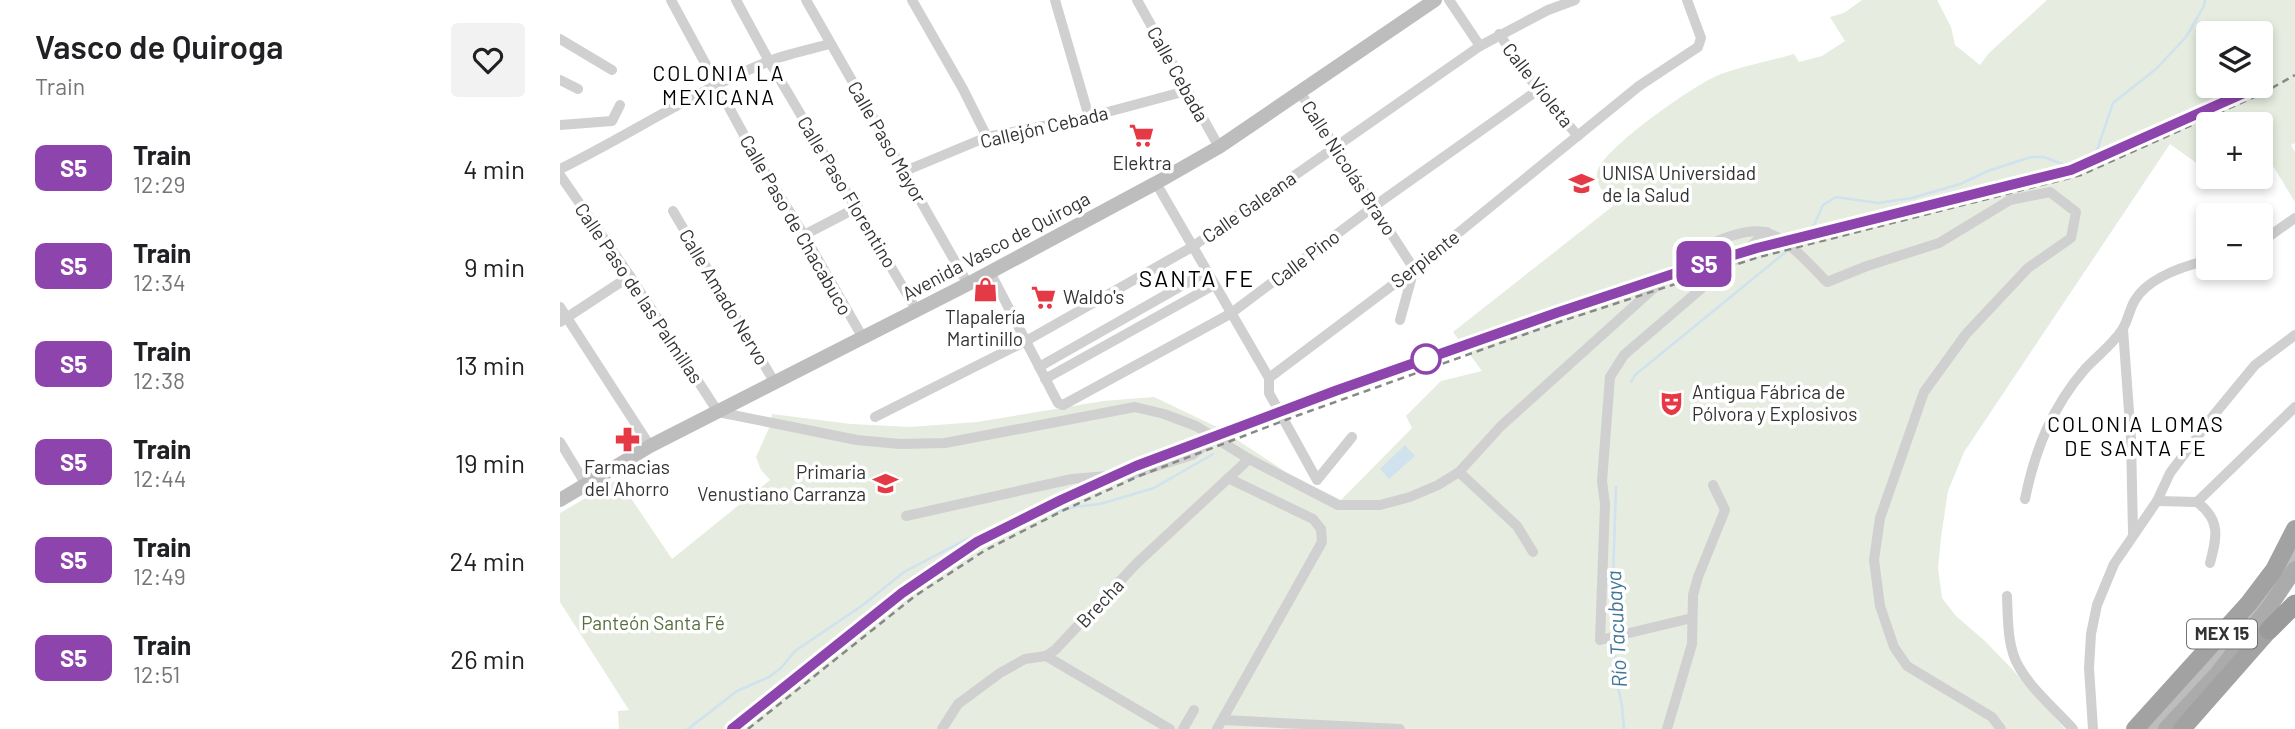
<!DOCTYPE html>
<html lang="en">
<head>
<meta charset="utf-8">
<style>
  body { margin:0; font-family:Barlow,sans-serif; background:#f2f2f2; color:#202124; height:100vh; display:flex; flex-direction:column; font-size:26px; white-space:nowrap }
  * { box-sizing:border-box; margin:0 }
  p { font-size:23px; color:#757577 }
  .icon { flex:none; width:38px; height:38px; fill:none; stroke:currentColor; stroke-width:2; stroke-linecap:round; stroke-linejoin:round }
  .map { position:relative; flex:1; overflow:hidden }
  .side { display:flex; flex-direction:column; background:#fff; width:560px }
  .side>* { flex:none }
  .badge { padding:0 14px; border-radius:10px; font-size:24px; line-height:46px }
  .tools { position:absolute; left:1636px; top:21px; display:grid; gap:14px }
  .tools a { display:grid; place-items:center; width:77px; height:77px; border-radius:7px; background:#fff; box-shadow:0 4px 10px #0003; font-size:35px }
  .map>.badge { position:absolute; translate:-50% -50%; box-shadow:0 0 0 4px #fff }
  .round { display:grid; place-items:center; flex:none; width:74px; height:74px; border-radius:7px; background:#f2f2f2 }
  .headline { display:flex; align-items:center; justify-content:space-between; height:119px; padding:0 35px }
  h1 { font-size:33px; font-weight:600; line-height:52px }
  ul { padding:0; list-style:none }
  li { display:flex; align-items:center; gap:21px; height:98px; padding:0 35px }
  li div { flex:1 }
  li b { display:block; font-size:26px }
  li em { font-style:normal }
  li .badge { min-width:77px; font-weight:700; text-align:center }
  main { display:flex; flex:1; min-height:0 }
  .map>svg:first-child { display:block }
</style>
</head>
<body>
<main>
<section class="side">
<div class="headline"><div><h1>Vasco de Quiroga</h1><p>Train</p></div><a class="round"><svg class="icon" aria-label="heart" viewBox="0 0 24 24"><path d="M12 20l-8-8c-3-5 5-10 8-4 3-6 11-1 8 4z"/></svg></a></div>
<ul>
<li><span class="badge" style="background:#8e44ad;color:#fff">S5</span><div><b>Train</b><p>12:29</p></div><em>4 min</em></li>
<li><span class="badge" style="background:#8e44ad;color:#fff">S5</span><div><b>Train</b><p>12:34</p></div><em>9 min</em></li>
<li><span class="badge" style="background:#8e44ad;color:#fff">S5</span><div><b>Train</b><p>12:38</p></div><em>13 min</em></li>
<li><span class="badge" style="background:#8e44ad;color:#fff">S5</span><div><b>Train</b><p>12:44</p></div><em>19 min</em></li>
<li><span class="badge" style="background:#8e44ad;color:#fff">S5</span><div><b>Train</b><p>12:49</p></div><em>24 min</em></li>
<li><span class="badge" style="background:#8e44ad;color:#fff">S5</span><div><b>Train</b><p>12:51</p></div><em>26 min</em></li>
</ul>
</section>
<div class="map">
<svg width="1735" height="729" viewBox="0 0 1735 729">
  <rect width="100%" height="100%" fill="#fff"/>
  <path fill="#e6ecdf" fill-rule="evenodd" d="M 1302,0 L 1377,0 L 1391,27 L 1395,45 L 1420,65 L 1429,53 L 1487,0 L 1735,0 L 1735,143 L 1731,145 L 1735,152 L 1735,202 L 1704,151 L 1701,151 L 1701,124 L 1648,124 L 1648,165 L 1642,167 L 1610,144 L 1404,452 L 1388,491 L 1381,537 L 1378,568 L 1382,598 L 1396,616 L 1425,641 L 1451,668 L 1505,729 L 59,729 L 58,711 L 69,710 L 0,602 L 0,513 L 7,509 L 58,479 L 112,559 L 210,480 L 201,470 L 196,457 L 210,426 L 212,414 L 291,424 L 350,427 L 417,422 L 543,401 L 594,397 L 659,428 L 726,472 L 781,500 L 852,428 L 846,416 L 881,381 L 922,371 L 893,332 L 1053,206 C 1047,196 1035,185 1037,173 C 1040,150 1138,82 1161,74 C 1185,66 1210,61 1234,54 L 1239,62 L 1262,56 L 1285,41 L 1270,17 L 1284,13 ZM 1648,33 L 1701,33 L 1701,86 L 1648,86 Z"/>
  <polygon fill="#cfe2ee" points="845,445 855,456 829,479 820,469"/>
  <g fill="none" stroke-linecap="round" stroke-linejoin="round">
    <g stroke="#cfe2ee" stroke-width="2.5">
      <polyline points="1233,246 1254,225 1263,205 1276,197 1318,203 1352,198 1400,184 1428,171 1471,157 1484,157 1515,169 1523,168 1533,162 1553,103 1596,69 1626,37 1644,6 1645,0"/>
      <polyline points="1071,382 1075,375 1228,250"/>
      <polyline points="1054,634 1052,611 1056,487"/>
      <polyline points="1054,641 1057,682 1062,706 1064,729"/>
      <polyline points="128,729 177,691 209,677 221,668 235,651 303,605 344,572 405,540 441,526 515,507 540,504 594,488 653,454"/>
    </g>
    <g stroke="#d0d0d0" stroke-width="10">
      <polyline points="111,0 197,159 244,235 303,338"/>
      <polyline points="176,0 209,61 357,311"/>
      <polyline points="246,0 408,284"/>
      <polyline points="352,0 403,89 427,137"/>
      <polyline points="495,0 529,117"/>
      <polyline points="577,0 659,147"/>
      <polyline points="889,0 920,46"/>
      <polyline points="939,34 978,90 1018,136"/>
      <polyline points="0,39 52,70"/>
      <polyline points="0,80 18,89"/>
      <polyline points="740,92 854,269 840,320"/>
      <polyline points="0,125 52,121 60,105"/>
      <path d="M 0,169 C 69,135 135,91 207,62 C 226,54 249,50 269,44"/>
      <polyline points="345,171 427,137 529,117 626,91"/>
      <path d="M 0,175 L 70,276 L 158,412 L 297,440 L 340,444 L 385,443 L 575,407 L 604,414 L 636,426 L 689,459 L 778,505 L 820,505 L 850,497 L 878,485 L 899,472 L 941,426 L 1135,251 C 1154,242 1187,226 1208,233 C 1228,239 1252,267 1267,282 L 1307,266 L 1379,243 L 1450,200 L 1490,192 L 1516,212 L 1511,238 L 1468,268 L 1406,334 L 1364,392 L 1320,518 L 1314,560 L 1320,606 L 1334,647 L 1347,666 L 1432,717 L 1441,729"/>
      <polyline points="596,183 709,378 709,393 757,480 792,437"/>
      <polyline points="113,211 215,383"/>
      <polyline points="244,235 298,207"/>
      <polyline points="1701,242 1735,218"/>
      <polyline points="430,272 498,403 503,405 670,314 813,207 978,90"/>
      <polyline points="0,307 90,446"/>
      <polyline points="0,322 70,276"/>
      <polyline points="1563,329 1571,439 1573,533"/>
      <polyline points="479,367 646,272"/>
      <polyline points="709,378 854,269 1079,86 1138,47 1141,38 1127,0"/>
      <polyline points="485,379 654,285"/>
      <polyline points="315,417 466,341 632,247 920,46 988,10 1015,0"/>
      <polyline points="0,442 25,483"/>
      <polyline points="899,472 957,526 973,552"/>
      <path d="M 1465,499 C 1475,450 1492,407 1525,369 C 1537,356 1552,345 1562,330 C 1568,321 1569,310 1575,300 C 1588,278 1624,266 1648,260"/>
      <polyline points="1597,501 1637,502 1735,407"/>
      <path d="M 1637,502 C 1661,520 1657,537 1650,563"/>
      <polyline points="346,516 512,479 572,474 632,455 654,438"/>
      <path d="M 1447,596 C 1448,619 1447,647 1459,667 C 1472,690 1495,709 1513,729"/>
      <polyline points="1132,618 1040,640 1045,504 1042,481 1050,377 1064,355 1207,232"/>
      <polyline points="486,656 610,729"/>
      <polyline points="663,720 840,729"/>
      <polyline points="382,729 398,704 440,673 465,659 486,656 495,650 577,563 689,459"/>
      <polyline points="623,729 634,710"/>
      <polyline points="657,729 762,542 761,529 753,519 668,478"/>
      <polyline points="1107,729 1132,644 1133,595 1138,577 1165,510 1153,485"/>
      <polyline points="1533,729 1529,668 1531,634 1537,605 1554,564 1597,501 1610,473 1653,416 1695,365 1735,335"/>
    </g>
    <g stroke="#bdbdbd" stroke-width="14">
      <polyline points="0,500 90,446 408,284 596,183 659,147 875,0"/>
      <polyline points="1590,729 1718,581 1735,556"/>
    </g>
    <polyline stroke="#ababab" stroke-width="16" points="1606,729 1657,674 1710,606 1735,569"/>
    <g stroke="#a2a2a2" stroke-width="18">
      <polyline points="1575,729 1689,603 1714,570 1735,529"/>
      <polyline points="1622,729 1709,630"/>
    </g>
    <polyline stroke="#9a9a9a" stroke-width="19" points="1709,630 1735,604"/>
    <g stroke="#888" stroke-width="2.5" stroke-dasharray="7 5" stroke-linecap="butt">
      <polyline points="260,659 342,593 417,542 492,504"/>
      <polyline points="172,729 194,712"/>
      <polyline points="188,729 355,596 424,551 504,510 579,476 736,416 1002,321 1134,278 1199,257 1521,175 1703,93 1735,75"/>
    </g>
  </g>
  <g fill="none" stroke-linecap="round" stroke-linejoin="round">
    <defs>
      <polyline id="line" points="172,729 342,593 417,542 501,500 576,466 775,391 999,312 1131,268 1197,248 1511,170 1700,86"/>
    </defs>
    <use href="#line" stroke="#fff" stroke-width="16"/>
    <use href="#line" stroke="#8e44ad" stroke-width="10"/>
  </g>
  <defs>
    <symbol id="supermarket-bare" viewBox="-9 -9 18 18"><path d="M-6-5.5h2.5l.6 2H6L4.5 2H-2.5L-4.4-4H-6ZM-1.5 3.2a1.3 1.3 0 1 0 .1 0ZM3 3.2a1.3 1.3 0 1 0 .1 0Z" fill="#e63946" stroke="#fff" stroke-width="2.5" paint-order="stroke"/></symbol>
    <symbol id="university-bare" viewBox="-9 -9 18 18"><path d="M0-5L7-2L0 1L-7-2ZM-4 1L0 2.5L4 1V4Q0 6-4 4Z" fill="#e63946" stroke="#fff" stroke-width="2.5" paint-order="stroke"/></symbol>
    <symbol id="shop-bare" viewBox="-9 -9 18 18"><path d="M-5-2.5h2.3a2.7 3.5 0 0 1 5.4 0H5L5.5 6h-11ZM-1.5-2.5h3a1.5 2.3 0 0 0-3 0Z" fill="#e63946" stroke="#fff" stroke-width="2.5" paint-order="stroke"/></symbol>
    <symbol id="theatre-bare" viewBox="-9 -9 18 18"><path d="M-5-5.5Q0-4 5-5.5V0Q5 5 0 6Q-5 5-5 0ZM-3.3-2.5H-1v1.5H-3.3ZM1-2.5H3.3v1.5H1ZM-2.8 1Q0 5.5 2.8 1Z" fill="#e63946" stroke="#fff" stroke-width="2.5" paint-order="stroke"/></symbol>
    <symbol id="pharmacy-bare" viewBox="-9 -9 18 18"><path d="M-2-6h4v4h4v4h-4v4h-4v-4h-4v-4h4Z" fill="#e63946" stroke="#fff" stroke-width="2.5" paint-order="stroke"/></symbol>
    <symbol id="school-bare" viewBox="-9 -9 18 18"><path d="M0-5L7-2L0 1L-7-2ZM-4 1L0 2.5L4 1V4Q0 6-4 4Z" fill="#e63946" stroke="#fff" stroke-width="2.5" paint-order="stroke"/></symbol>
  </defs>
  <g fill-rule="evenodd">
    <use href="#supermarket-bare" x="564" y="118" width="35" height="35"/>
    <use href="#university-bare" x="1004" y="166" width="35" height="35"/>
    <use href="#shop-bare" x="408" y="272" width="35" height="35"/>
    <use href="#supermarket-bare" x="466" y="280" width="35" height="35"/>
    <use href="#theatre-bare" x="1094" y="386" width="35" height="35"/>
    <use href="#pharmacy-bare" x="50" y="422" width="35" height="35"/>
    <use href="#school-bare" x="308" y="466" width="35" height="35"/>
  </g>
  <circle fill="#fff" stroke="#8e44ad" stroke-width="3.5" cx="866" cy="359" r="14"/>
  <g text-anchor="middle" stroke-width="7" stroke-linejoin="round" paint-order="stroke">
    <rect fill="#fff" stroke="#707070" stroke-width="2" x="1627" y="619.5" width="70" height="29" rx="5"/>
    <g font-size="18" font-weight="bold" fill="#333">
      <text x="1662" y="640">MEX 15</text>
    </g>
    <g font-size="19" fill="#333" stroke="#fff">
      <text transform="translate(618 74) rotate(61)" y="7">Calle Cebada</text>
      <text transform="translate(978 85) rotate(52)" y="7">Calle Violeta</text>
      <text transform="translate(484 127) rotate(-13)" y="7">Callejón Cebada</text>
      <text transform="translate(327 142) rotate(60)" y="7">Calle Paso Mayor</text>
      <text transform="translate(789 168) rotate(57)" y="7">Calle Nicolás Bravo</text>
      <text transform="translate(287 192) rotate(59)" y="7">Calle Paso Florentino</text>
      <text transform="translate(689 207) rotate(-35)" y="7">Calle Galeana</text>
      <text transform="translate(236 225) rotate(60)" y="7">Calle Paso de Chacabuco</text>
      <text transform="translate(436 246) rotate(-28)" y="7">Avenida Vasco de Quiroga</text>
      <text transform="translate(745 258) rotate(-37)" y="7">Calle Pino</text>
      <text transform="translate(865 259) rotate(-38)" y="7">Serpiente</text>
      <text transform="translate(79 293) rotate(56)" y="7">Calle Paso de las Palmillas</text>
      <text transform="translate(164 297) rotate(59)" y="7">Calle Amado Nervo</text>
      <text transform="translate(540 603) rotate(-47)" y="7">Brecha</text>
    </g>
    <g font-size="19" fill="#333" stroke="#fff">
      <text x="582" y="170">Elektra</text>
      <text x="1042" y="180" text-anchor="start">UNISA Universidad<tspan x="1042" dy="22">de la Salud</tspan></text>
      <text x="503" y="304" text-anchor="start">Waldo's</text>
      <text x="425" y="324">Tlapalería<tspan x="425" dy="22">Martinillo</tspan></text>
      <text x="1132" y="399" text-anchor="start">Antigua Fábrica de<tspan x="1132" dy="22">Pólvora y Explosivos</tspan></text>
      <text x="67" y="474">Farmacias<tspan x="67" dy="22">del Ahorro</tspan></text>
      <text x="306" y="479" text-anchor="end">Primaria<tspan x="306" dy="22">Venustiano Carranza</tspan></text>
    </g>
    <g font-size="19" fill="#56703f" stroke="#fff">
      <text x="93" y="630">Panteón Santa Fé</text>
    </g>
    <g font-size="21" letter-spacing="2" fill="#000" stroke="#fff">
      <text x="159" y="81">COLONIA LA<tspan x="159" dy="24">MEXICANA</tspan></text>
      <text x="1576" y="432">COLONIA LOMAS<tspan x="1576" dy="24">DE SANTA FE</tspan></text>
    </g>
    <g font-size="21" font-style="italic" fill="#3f7597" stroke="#fff">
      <text transform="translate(1057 629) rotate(-93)" y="7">Río Tacubaya</text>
    </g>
    <g font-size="23" letter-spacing="2" fill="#000" stroke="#fff">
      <text x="637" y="287">SANTA FE</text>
    </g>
  </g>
</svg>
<div class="tools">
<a><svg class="icon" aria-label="layers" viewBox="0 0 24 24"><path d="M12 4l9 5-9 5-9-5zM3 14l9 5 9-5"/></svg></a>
<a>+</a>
<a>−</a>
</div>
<b class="badge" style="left:1144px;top:264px;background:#8e44ad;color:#fff">S5</b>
</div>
</main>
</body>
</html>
